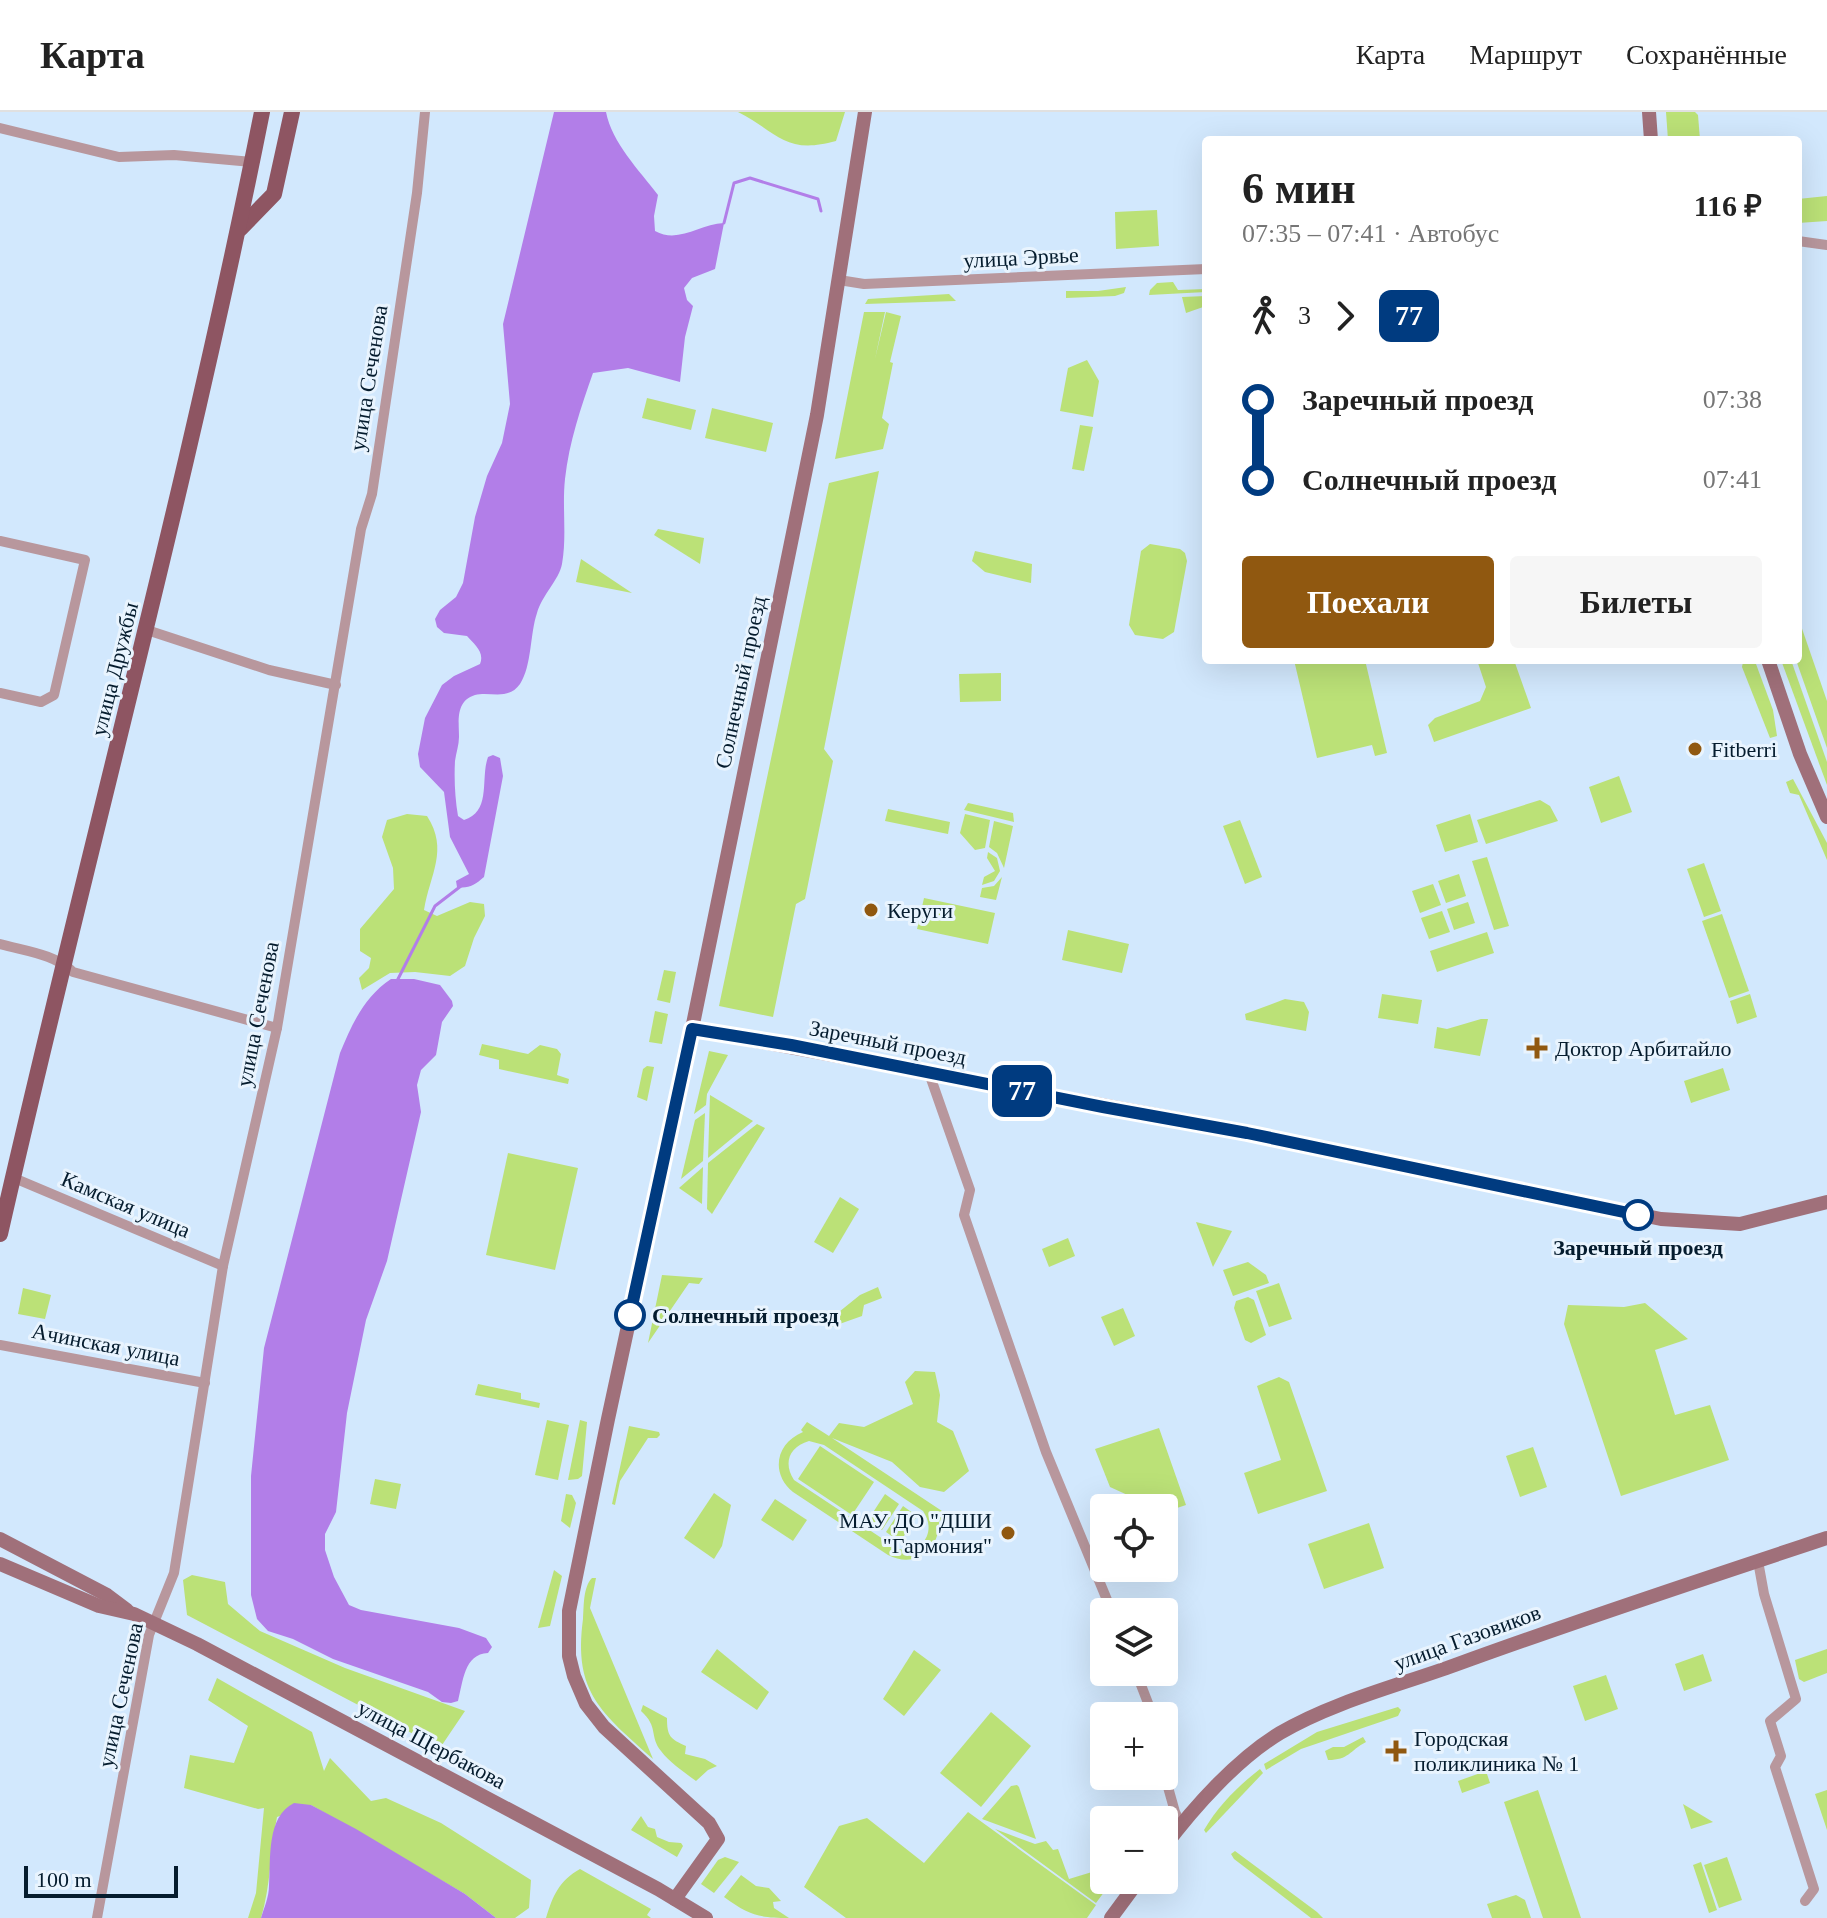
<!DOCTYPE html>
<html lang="ru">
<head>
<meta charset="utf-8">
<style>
  body { margin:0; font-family:"Times New Roman",serif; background:#f6f6f6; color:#222; height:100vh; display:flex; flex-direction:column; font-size:30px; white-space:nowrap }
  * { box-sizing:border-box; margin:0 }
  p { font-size:26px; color:#767676 }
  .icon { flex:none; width:44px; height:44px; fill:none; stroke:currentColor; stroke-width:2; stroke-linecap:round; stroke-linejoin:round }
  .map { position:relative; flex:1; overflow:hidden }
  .sheet { position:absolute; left:1202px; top:24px; width:600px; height:528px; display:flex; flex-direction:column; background:#fff; border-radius:8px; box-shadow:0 8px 32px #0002 }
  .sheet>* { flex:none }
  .badge { padding:0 16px; border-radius:12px; font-size:28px; line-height:52px }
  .buttons { position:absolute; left:1090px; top:1382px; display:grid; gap:16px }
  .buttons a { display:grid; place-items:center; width:88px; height:88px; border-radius:8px; background:#fff; box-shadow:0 8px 32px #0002; font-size:40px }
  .scale { position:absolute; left:24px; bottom:20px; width:154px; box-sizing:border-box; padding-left:8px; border:4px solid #051c2e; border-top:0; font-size:22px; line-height:28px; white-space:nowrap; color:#051c2e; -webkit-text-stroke:6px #e9f4fe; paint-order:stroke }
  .map>.badge { position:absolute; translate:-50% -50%; box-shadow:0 0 0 4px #fff }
  .legs { display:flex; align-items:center; gap:12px; height:88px; padding:0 40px; font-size:26px }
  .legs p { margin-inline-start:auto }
  .head { display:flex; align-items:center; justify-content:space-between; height:136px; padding:0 40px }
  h1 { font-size:44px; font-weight:600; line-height:60px }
  .cta { display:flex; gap:16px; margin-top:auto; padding:16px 40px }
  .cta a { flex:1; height:92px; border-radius:8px; background:#905810; color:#fff; font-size:32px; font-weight:600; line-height:92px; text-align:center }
  .cta a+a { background:#f6f6f6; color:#222 }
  ul { padding:0 40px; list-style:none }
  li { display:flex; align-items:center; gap:28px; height:80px; font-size:30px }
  li i { display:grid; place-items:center; width:12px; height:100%; margin:0 10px; background:currentColor }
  li i::after { content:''; width:20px; height:20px; margin:-10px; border:6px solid; border-radius:50%; background:#fff }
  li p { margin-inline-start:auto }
  li:first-child i { background:linear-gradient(#0000 50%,currentColor 0) }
  li:last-child i { background:linear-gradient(currentColor 50%,#0000 0) }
  header { display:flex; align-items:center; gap:48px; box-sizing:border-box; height:112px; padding:0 40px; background:#fff; border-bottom:2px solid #e0e0e0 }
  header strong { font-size:38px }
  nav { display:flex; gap:44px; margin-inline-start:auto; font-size:28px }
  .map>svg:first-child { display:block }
</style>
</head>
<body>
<header>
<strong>Карта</strong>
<nav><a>Карта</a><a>Маршрут</a><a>Сохранённые</a></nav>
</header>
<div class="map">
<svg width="1827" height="1806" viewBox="0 0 1827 1806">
  <rect width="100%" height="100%" fill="#d2e8fd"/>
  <g fill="#bbe177" fill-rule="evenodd">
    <path d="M 738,0 L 845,0 L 836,29 C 785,43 779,21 738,0 Z"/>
    <polygon points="1666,0 1695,0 1698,3 1700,28 1668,28"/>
    <polygon points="1827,84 1827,109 1798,111 1798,87"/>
    <polygon points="1157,98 1159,134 1116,137 1115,100"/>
    <polygon points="1173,170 1178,178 1206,177 1206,180 1149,183 1150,178 1157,171"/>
    <polygon points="1126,175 1124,181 1115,184 1066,186 1066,179 1098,179"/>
    <polygon points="949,182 956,189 865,192 868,187"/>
    <polygon points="1206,184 1206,194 1186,201 1182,185"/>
    <polygon points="864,200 885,200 875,247 886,200 901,204 890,250 893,251 882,306 889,312 883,337 835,347"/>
    <polygon points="1087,248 1099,269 1093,305 1060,299 1068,256"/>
    <polygon points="647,286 696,298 691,318 642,306"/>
    <polygon points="712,296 773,311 766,340 705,326"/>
    <polygon points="1080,313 1093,315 1084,359 1072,357"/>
    <polygon points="879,359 824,637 833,649 805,787 796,792 773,905 719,894 829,371"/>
    <polygon points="658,417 704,426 700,452 654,423"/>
    <polygon points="1150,432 1180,437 1185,441 1187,449 1174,520 1163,527 1135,523 1129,513 1141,439"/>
    <polygon points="975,439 1032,452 1031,471 985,460 972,449"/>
    <polygon points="581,447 632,481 576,470"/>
    <polygon points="1798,505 1827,589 1827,636 1796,548"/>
    <polygon points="1294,548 1365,548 1387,641 1375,644 1372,633 1317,646"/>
    <polygon points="1477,548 1514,548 1531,596 1434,630 1428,613 1435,606 1480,589 1486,575"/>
    <polygon points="1781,548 1791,548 1827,650 1827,673"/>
    <polygon points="1747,549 1756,552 1773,598 1777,624 1770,626 1742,555 1743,550"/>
    <polygon points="1001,561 1001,589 960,590 959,562"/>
    <polygon points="1619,664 1632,700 1601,711 1589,675"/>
    <polygon points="1793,667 1827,731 1827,748 1799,683 1790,681 1786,670"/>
    <polygon points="1540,688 1550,694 1558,709 1486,732 1477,708"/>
    <polygon points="968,691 1013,701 1014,710 964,698"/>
    <polygon points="888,697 950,710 948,722 885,709"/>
    <path d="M 407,702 L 427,704 C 449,738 430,762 424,798 L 437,804 L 470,790 L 484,792 L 485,804 L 474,826 L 465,854 L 450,864 L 415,860 L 390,861 L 362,878 L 359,866 L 369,856 L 371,846 L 360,839 L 360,817 L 394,777 L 393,756 L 382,725 L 387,708 Z"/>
    <polygon points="965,702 990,708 985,736 975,738 960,721"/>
    <polygon points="1470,702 1478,730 1445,740 1436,713"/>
    <polygon points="1240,708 1262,765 1245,772 1223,714"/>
    <polygon points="994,709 1013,714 1004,756 997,741 989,735"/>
    <polygon points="988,740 997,746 1000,759 994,769 982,773 984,765 995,759 987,746"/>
    <polygon points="1487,745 1509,814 1494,818 1472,749"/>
    <polygon points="1704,751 1721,799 1704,805 1687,757"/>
    <polygon points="1459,762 1466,784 1446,791 1438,769"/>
    <polygon points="1002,765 996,788 980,785 982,776 994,774"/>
    <polygon points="1433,772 1441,793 1420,801 1412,779"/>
    <polygon points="924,786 995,801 988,832 917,817"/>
    <polygon points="1468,790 1475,811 1454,818 1447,797"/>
    <polygon points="1442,799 1450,820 1429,827 1421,806"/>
    <polygon points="1722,802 1749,879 1729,886 1702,809"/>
    <polygon points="1068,818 1129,832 1122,861 1062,848"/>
    <polygon points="1487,820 1494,841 1437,860 1430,839"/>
    <polygon points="664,858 676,860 670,891 657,888"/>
    <polygon points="1382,882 1422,888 1418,912 1378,906"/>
    <polygon points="1750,882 1757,905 1737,912 1730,889"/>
    <polygon points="1285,887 1304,890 1309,900 1306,919 1246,908 1245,902"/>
    <polygon points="655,899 668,902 662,932 649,930"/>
    <polygon points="1481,907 1488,907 1480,944 1434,936 1437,915 1447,917"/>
    <polygon points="482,932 528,942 540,933 557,937 561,942 557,963 569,967 568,972 499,957 499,948 479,943"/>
    <polygon points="709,939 728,943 707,982 706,993 694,1002"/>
    <polygon points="647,954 654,955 647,989 637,985 643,957"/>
    <polygon points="1723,956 1730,978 1691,991 1684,969"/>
    <polygon points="710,983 753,1009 708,1046"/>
    <polygon points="705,1001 703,1049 681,1067 695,1008"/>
    <polygon points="757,1012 765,1016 712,1102 707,1097 708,1051"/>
    <polygon points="508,1041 578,1056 555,1158 486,1143"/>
    <polygon points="703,1055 702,1092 679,1076"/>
    <polygon points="840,1085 859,1097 833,1141 814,1130"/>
    <polygon points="1196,1110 1232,1119 1213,1155"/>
    <polygon points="1068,1126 1075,1144 1049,1155 1042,1137"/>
    <polygon points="1248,1150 1266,1163 1269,1171 1233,1184 1223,1158"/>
    <polygon points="662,1163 703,1166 699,1172 689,1171 648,1231"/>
    <polygon points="1279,1171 1292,1207 1269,1215 1256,1179"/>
    <polygon points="878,1175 882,1186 864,1193 862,1204 831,1215 829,1208 860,1183"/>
    <polygon points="23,1176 51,1183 45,1207 18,1202"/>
    <polygon points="1248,1185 1254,1188 1266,1223 1251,1231 1245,1228 1234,1196 1236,1189"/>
    <polygon points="1645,1191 1688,1227 1655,1238 1675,1303 1710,1293 1729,1348 1621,1384 1564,1212 1568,1193 1624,1195"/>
    <polygon points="1123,1196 1135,1224 1114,1234 1101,1205"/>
    <path d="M 915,1259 L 935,1260 L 940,1283 L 937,1310 L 953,1319 L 969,1359 L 944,1380 L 920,1375 L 892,1350 L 832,1326 L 954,1407 L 949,1415 L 939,1409 C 940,1438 915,1457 888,1443 L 793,1380 C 770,1361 776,1331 803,1320 L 801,1318 L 807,1310 L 829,1324 L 839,1311 L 864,1315 L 913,1292 L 905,1270 ZM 809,1329 L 824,1333 L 923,1399 C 937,1419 923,1442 898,1437 L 794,1368 C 783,1351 789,1335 809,1329 Z"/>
    <polygon points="1279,1265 1289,1270 1327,1379 1258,1402 1244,1361 1281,1348 1257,1274"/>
    <polygon points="478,1272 521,1281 521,1287 540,1291 539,1296 475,1283"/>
    <polygon points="547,1308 569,1313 558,1368 535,1363"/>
    <polygon points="580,1308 587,1310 582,1364 578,1367 568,1368"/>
    <polygon points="629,1314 659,1320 660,1323 657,1326 648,1326 620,1369 615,1393 612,1392"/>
    <polygon points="1159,1316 1186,1393 1165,1400 1164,1396 1156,1396 1110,1375 1095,1337"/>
    <polygon points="820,1334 874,1370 852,1403 798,1367"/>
    <polygon points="1533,1335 1547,1375 1520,1385 1506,1344"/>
    <polygon points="375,1367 401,1372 396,1397 370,1392"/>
    <polygon points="714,1381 731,1393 722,1434 714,1447 684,1426"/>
    <polygon points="566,1382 572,1383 576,1391 570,1416 561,1409"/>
    <polygon points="885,1382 899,1392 882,1418 868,1408"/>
    <polygon points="775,1387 807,1408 793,1429 761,1408"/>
    <polygon points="903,1394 917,1404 900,1430 886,1420"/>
    <polygon points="1369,1411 1384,1456 1324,1477 1308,1432"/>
    <polygon points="554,1458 562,1464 550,1514 538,1516"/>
    <polygon points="192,1463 225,1470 228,1492 260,1519 345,1556 465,1599 440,1636 187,1503 183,1468"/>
    <path d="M 592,1466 L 596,1466 L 590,1496 L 653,1647 C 602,1601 573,1581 583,1507 C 584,1494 583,1475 592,1466 Z"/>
    <polygon points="717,1537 769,1580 757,1598 701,1560"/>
    <polygon points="1827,1537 1827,1561 1804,1570 1799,1567 1795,1548"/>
    <polygon points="914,1538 941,1558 904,1604 883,1587"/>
    <polygon points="1703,1542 1712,1569 1684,1579 1675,1552"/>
    <polygon points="1606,1563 1618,1597 1585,1609 1573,1574"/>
    <path d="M 217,1566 L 312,1620 L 324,1659 L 330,1646 L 371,1689 L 386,1686 L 441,1711 L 531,1768 L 529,1796 L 515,1806 L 496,1806 L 465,1782 L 311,1693 L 277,1705 C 270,1739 271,1773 261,1806 L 248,1806 L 256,1781 L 264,1696 L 258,1697 L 184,1676 L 190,1643 L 234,1651 L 248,1614 L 208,1588 Z"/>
    <path d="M 643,1593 L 667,1606 C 667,1624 670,1627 686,1634 L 685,1642 L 705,1647 L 717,1654 L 708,1658 L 696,1669 C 684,1660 669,1650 661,1639 C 649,1624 659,1615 641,1599 Z"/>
    <polygon points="1398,1595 1401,1598 1398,1604 1301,1637 1266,1658 1264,1652 1317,1620"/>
    <polygon points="991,1600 1031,1634 981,1695 940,1661"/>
    <path d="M 1363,1625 L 1366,1630 C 1349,1639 1349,1648 1328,1648 L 1325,1639 L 1333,1635 L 1344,1635 Z"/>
    <path d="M 1260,1657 L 1263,1661 L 1206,1721 L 1204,1718 C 1218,1694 1238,1674 1260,1657 Z"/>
    <polygon points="1486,1659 1490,1671 1462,1681 1458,1669"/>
    <polygon points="1017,1673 1019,1675 1036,1727 982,1707 1011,1674"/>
    <polygon points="1538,1678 1581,1806 1543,1806 1504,1690"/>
    <polygon points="1827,1678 1827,1718 1815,1682"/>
    <polygon points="1683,1692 1713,1710 1691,1717"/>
    <polygon points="968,1700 1096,1793 1087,1806 846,1806 804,1775 839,1714 867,1706 924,1751"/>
    <polygon points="641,1704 648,1715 655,1717 657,1725 669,1730 681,1731 683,1734 677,1745 631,1718"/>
    <polygon points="995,1717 1035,1732 1046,1729 1053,1738 1058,1737 1069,1767 1092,1760 1104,1747 1104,1768 1113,1768 1096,1791"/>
    <polygon points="1235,1739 1317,1800 1323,1806 1311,1806 1234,1747 1231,1742"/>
    <polygon points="725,1745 739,1750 714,1781 701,1772 718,1748"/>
    <polygon points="1727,1745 1742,1788 1719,1796 1704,1753"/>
    <polygon points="1701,1750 1717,1798 1709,1801 1693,1753"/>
    <path d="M 580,1757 L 651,1797 L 647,1803 L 651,1806 L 546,1806 C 553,1783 559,1769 580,1757 Z"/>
    <path d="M 741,1763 L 756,1774 L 769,1776 L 781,1789 L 773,1790 L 774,1796 L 789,1806 C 758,1806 749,1803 724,1785 Z"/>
    <polygon points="1516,1783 1525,1788 1531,1806 1492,1806 1487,1792"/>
  </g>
  <g fill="#b27ee8">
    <path d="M 554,0 L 606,0 C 612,31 639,58 658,83 L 654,104 L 655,119 C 679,132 699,112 724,111 L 715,157 L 692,166 L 684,176 L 687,188 L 693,194 L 685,225 L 680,270 L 628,256 L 593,261 C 581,295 569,330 565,367 C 562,395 567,424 562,452 C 559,468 542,483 537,501 C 530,521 532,554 520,572 C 508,589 490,579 475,583 C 455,589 459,610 459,625 C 459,633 456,641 455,649 C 454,667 455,686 458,704 L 464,708 C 492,699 480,667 488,645 L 493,643 L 500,646 L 503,664 L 484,765 C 475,773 468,777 457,775 L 456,769 L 469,762 L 450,725 L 444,680 L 420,655 L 418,642 L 425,606 L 442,573 L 454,564 L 480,552 C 485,540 474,532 467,524 L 444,521 L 437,515 L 435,507 L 440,498 L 456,485 L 463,471 L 475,405 L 487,364 L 502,331 L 510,292 L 503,212 Z"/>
    <path d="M 391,867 L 414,867 L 440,873 L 452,889 L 453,894 L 442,910 L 436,943 L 421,958 L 417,973 L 421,1000 L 387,1149 L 366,1208 L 347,1301 L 336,1400 L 325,1422 L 325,1438 L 334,1465 L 349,1493 L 361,1498 L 459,1516 L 486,1526 L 492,1535 L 488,1541 C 464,1542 463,1570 458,1589 L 451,1591 L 442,1590 L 428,1580 L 333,1547 L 293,1527 L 268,1519 L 257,1507 L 251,1483 L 251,1364 L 264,1236 L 340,941 C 352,912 364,885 391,867 Z"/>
    <path d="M 294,1691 L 311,1693 L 356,1717 L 465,1782 L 496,1806 L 261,1806 C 264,1796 269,1785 269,1774 C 271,1747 266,1705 294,1691 Z"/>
  </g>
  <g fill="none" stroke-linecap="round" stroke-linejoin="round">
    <g stroke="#b27ee8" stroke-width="3">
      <polyline points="724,111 734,71 750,66 818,87 821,99"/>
      <polyline points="397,869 435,794 461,774"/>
    </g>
    <g stroke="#b8979d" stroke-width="10">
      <polyline points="0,16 119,45 174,43 252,50"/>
      <polyline points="1798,129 1827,133"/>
      <polyline points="839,168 864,172 1206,157"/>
      <polyline points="0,429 85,448 54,583 41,590 0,581"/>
      <polyline points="147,518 269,558 336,573"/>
      <path d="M 0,832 C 25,839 55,842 73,860 L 277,916"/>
      <polyline points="929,961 970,1078 964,1103 1046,1340 1112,1500"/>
      <polyline points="14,1066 223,1154"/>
      <polyline points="0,1233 205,1271"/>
      <polyline points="1758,1449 1764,1482 1796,1587 1770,1609 1781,1644 1775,1655 1814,1777 1805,1789"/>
      <polyline points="1136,1560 1153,1604"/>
      <polyline points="1164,1661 1175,1700 1181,1712"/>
      <polyline points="97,1806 149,1523 174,1461 223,1154 277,916 361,417 372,382 417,81 425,0"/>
    </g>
    <g stroke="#a0707a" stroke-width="14">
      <polyline points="1649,0 1651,28"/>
      <polyline points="1768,548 1800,642 1827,705"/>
      <polyline points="692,917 1193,1010 1661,1107 1740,1112 1827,1090"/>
      <polyline points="0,1427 107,1483 127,1498"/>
      <polyline points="0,1452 99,1494 134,1502 197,1532 658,1777 706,1806"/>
      <path d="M 1164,1735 C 1194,1695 1237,1647 1280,1621 C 1333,1590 1397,1574 1455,1553 C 1578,1508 1703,1467 1827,1426"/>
      <polyline points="675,1787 718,1727 709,1711 604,1615 586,1592 574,1564 569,1544 569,1499 608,1307 692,917 817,303 865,0"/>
      <polyline points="1111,1806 1139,1768"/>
    </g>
    <g stroke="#8e5562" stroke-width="16">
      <polyline points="240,117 274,82 292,0"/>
      <path d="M 0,1122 C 85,748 187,377 262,0"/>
    </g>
  </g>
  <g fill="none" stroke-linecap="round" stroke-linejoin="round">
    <defs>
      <polyline id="line-1" points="630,1203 692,917 791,933 1103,995 1247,1021 1638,1103"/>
    </defs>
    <use href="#line-1" stroke="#fff" stroke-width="18"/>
    <use href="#line-1" stroke="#003b80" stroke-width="12"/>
  </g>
  <g fill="#905810" stroke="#e9f4fe" stroke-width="3">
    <circle cx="1695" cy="637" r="8"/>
    <circle cx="871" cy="798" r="8"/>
    <path d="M1533 924h8v8h8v8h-8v8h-8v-8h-8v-8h8z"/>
    <circle cx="1008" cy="1421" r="8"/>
    <path d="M1392 1627h8v8h8v8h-8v8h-8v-8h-8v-8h8z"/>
  </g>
  <g fill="#fff" stroke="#003b80" stroke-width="4">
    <circle cx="1638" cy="1103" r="14"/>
    <circle cx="630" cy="1203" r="14"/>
  </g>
  <g text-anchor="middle" stroke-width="6" stroke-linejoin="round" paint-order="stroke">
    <g font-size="22" fill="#051c2e" stroke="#e9f4fe">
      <text transform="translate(1021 145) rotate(-3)" y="8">улица Эрвье</text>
      <text transform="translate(368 266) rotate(-81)" y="8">улица Сеченова</text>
      <text transform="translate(114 557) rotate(-76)" y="8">улица Дружбы</text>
      <text transform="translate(740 570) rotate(-78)" y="8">Солнечный проезд</text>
      <text transform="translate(257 902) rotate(-79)" y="8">улица Сеченова</text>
      <text transform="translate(888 930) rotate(11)" y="8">Заречный проезд</text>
      <text transform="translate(126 1092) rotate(23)" y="8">Камская улица</text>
      <text transform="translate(106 1232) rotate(11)" y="8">Ачинская улица</text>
      <text transform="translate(1467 1525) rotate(-20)" y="8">улица Газовиков</text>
      <text transform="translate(120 1583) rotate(-78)" y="8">улица Сеченова</text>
      <text transform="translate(432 1632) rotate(28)" y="8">улица Щербакова</text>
    </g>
    <g font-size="22" fill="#051c2e" stroke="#e9f4fe" text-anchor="start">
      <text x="1711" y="645">Fitberri</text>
      <text x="887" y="806">Керуги</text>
      <text x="1555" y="944">Доктор Арбитайло</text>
      <text x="992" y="1416" text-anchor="end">МАУ ДО "ДШИ<tspan x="992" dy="25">"Гармония"</tspan></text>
      <text x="1414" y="1634">Городская<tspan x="1414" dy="25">поликлиника № 1</tspan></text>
    </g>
    <g font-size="22" font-weight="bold" fill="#051c2e" stroke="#e9f4fe">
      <text x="1638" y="1143">Заречный проезд</text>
      <text x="652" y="1211" text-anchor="start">Солнечный проезд</text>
    </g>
  </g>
</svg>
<div class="buttons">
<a><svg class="icon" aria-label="locate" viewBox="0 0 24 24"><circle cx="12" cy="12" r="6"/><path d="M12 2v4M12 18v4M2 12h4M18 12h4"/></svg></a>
<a><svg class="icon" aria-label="layers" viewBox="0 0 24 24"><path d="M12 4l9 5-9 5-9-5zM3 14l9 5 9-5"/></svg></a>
<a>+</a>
<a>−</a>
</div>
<div class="scale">100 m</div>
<b class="badge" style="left:1022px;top:979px;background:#003b80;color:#fff">77</b>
<section class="sheet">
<div class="head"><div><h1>6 мин</h1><p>07:35 – 07:41 · Автобус</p></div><b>116 ₽</b></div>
<div class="legs"><svg class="icon" aria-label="walk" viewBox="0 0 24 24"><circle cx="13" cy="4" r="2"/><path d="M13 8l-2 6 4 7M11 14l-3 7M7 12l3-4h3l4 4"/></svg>3<svg class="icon" aria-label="forward" viewBox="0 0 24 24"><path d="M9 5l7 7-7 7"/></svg><b class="badge" style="background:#003b80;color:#fff">77</b></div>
<ul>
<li><i style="color:#003b80"></i><b>Заречный проезд</b><p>07:38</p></li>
<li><i style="color:#003b80"></i><b>Солнечный проезд</b><p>07:41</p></li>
</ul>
<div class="cta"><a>Поехали</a><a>Билеты</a></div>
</section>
</div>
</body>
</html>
